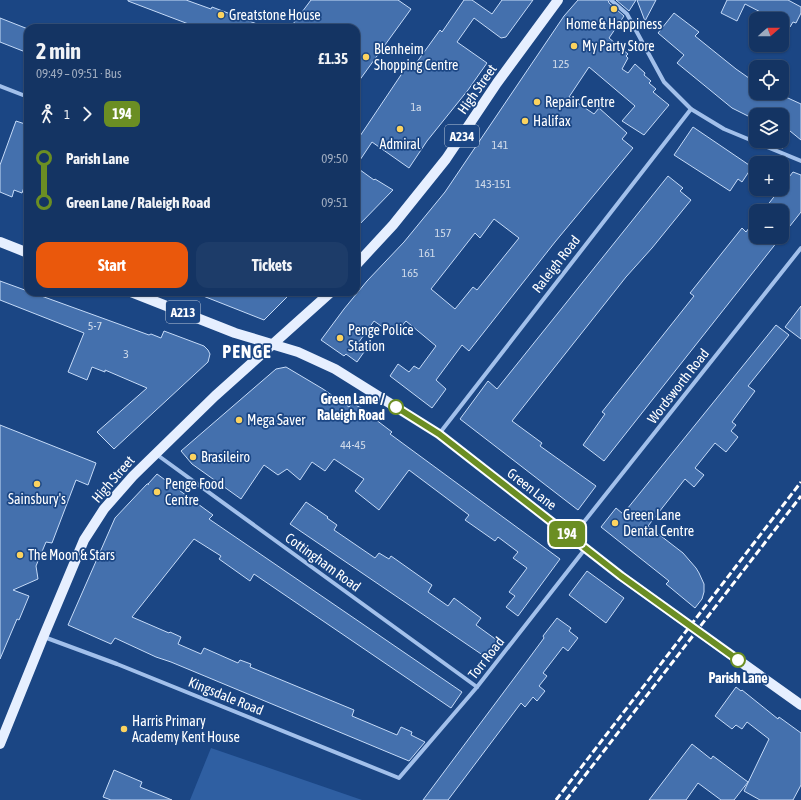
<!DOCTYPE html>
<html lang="en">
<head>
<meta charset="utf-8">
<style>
  body { margin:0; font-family:"Asap Condensed",sans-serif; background:#1d3c69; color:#f1f3f6; height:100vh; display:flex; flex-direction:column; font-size:15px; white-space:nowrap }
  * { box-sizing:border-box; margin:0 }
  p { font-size:13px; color:#9daabe }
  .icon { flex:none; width:22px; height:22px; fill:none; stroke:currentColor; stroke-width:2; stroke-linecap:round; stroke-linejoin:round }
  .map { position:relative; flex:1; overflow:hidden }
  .panel { position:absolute; left:24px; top:24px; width:336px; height:272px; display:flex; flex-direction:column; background:#143463; border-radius:12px; box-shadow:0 1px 3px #0004,0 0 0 1px #334f78 }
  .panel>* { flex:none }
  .badge { padding:0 8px; border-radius:6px; font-size:14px; line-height:26px }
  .needle { width:26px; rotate:70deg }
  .tools { position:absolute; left:749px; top:12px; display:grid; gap:8px }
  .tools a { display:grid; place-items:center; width:40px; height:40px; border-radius:8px; background:#143463; box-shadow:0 1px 3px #0004,0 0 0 1px #334f78; font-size:20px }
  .map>.badge { position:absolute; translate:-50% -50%; box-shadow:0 0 0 2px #fff }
  .legs { display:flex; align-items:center; gap:6px; height:44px; padding:0 12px; font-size:13px }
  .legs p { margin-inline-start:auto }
  .head { display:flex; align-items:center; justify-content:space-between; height:68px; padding:0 12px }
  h1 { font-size:22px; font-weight:700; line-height:30px }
  .cta { display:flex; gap:8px; margin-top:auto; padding:8px 12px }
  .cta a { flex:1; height:46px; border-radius:12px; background:#ea580c; color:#fff; font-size:16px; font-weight:700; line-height:46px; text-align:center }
  .cta a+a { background:#1d3c69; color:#f1f3f6 }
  ul { padding:0 12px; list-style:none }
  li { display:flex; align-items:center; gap:14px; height:44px; font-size:15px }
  li i { display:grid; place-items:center; width:6px; height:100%; margin:0 5px; background:currentColor }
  li i::after { content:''; width:10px; height:10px; margin:-5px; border:3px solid; border-radius:50%; background:#143463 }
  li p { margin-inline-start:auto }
  li:first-child i { background:linear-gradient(#0000 50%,currentColor 0) }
  li:last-child i { background:linear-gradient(currentColor 50%,#0000 0) }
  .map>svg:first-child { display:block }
</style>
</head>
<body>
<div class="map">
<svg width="801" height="800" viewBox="0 0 801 800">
  <rect width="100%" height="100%" fill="#1b4684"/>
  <polygon fill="#2f5fa2" points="211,748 362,800 190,800"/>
  <g fill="#4470ad" stroke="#c6dbf8" fill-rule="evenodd">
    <polygon points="128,0 186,0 211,9 212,7 265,27 265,28 199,28 128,1"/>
    <polygon points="311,0 398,0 411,9 356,85 356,28 290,28"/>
    <polygon points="464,0 472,0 492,14 502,0 533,0 506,37 501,38 474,18 457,42 487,63 468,90 427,141 409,168 372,142 356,166 356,142 409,63 414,66 440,30 442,32"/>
    <path d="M 578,0 L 608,0 L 609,3 L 624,16 L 609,38 L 628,54 L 626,56 L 628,58 L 622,69 L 628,73 L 635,64 L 645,73 L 644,75 L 651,81 L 649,83 L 656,89 L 653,92 L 669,105 L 644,135 L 622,121 L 635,106 L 589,67 L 569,97 L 594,114 L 599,108 L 627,133 L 622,139 L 633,148 L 555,242 L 469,351 L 462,345 L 436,380 L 446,389 L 432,408 L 390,376 L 398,364 L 409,372 L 414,366 L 419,369 L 436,346 L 406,321 L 394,335 L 374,321 L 356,346 L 364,352 L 357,362 L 346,354 L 344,356 L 321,340 L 344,309 L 367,281 L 404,242 L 445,192 L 564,16 ZM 494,219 L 519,238 L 477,290 L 473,287 L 455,309 L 431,289 L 475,233 L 480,238 Z"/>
    <polygon points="616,0 636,0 629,11"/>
    <polygon points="637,0 656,0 645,21"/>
    <polygon points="727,0 788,0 801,7 801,13 796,23 793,22 790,27 782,23 782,19 774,19 745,4 737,21 721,13"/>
    <polygon points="674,13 699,32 695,36 736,69 756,83 756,93 777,93 801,104 801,140 790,131 782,149 782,115 756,115 756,120 732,108 677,63 684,55 658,33"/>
    <polygon points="0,18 28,29 28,53 0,42"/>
    <polygon points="16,121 28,125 28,176 22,193 14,190 12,197 0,192 0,165"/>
    <polygon points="693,127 752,167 742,182 738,179 730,191 674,155"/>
    <polygon points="356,167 374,180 375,179 393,190 356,228"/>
    <polygon points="793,172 801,175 801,212 782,236 782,211 763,211 780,189 782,189 782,186"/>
    <polygon points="668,176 683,188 680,191 691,200 652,248 626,277 512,421 542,443 540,446 596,486 578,510 460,419 488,381 497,389"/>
    <polygon points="756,219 756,237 781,237 604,461 583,445 605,414 602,412 694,296 690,293 742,228 746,232"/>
    <polygon points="0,281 149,335 151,334 161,338 164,331 204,346 208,350 210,354 208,362 114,449 97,432 147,388 105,370 105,372 92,367 87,380 68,372 84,333 0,300"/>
    <polygon points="193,292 292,292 264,320"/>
    <polygon points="801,306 801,339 785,327"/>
    <polygon points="776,325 789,335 748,386 755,391 732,422 736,425 731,431 738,437 726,452 715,443 695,468 704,475 694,487 685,479 648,526 683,553 696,568 699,573 704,584 704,592 702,599 695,608 666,584 669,581 601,527 616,508 623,514"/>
    <polygon points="286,367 323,389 349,407 352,403 368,412 367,413 392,432 390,434 560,559 518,616 506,607 515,596 509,592 527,568 513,558 518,552 498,537 495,541 465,520 469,515 409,470 379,510 355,491 364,479 334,459 325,471 312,462 300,480 287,469 278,475 264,465 241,499 192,464 181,451 276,369"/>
    <polygon points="0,425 96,463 88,485 76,480 52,543 46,542 36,566 38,579 13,590 29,596 19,620 17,619 0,659"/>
    <polygon points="157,474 213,515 209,519 462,692 451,708 254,574 250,581 219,559 221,556 194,539 132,617 169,633 170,632 181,637 178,644 201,654 204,648 238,663 240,660 251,664 250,667 354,710 352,716 397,735 401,727 412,732 411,735 425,742 409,761 171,662 156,657 115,638 111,644 68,625 115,518 147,484 149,484 148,484"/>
    <polygon points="306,502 328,517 327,518 337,525 334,530 375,558 379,553 389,559 391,556 432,585 428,592 448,606 454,598 481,618 476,625 498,641 487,658 290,524"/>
    <polygon points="587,571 624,598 606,623 569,595"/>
    <polygon points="557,618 571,628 569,631 578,638 568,651 563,647 543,673 547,676 539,686 545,691 537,701 533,697 525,707 521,703 448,800 423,800 527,661 544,638 543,636"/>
    <polygon points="736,687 741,691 742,690 778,719 779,717 801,733 801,785 793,800 760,800 744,791 769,739 747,722 742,729 736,725 732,729 715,716"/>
    <polygon points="692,744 711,759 713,756 748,782 734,800 721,800 698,783 686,800 649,800"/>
    <polygon points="114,770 142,782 140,787 172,800 111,800 103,797"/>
  </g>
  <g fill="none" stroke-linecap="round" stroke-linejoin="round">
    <g stroke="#a2c0eb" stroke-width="4">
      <polyline points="611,0 627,14 664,82 691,109 724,129 801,161"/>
      <polyline points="0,86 28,97"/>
      <polyline points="439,434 691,109"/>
      <polyline points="156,454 477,687"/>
      <polyline points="572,537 801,248"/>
      <polyline points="44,637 117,664 399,778 477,687 585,549"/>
    </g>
    <g stroke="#e6efff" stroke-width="10">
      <polyline points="0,242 28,253"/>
      <polyline points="356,265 393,225 446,159 497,83 558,0"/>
      <polyline points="131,292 235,333 298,352 335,369 439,434 621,576 801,705"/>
      <polyline points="0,744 42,640 84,540 104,509 133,476 215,396 331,292"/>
    </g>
    <g stroke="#fff" stroke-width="3" stroke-dasharray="7 3" stroke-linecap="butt">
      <polyline points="556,800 801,482"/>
      <polyline points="566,800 801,496"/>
    </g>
  </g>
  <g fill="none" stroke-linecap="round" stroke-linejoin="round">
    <defs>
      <polyline id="line-1" points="396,407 439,434 621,576 738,660"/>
    </defs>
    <use href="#line-1" stroke="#fff" stroke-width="9"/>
    <use href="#line-1" stroke="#6b8e23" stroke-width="6"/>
  </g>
  <g fill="#fcd35f" stroke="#1b4684" stroke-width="1.5">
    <circle cx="614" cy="9" r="4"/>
    <circle cx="221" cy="15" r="4"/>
    <circle cx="574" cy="46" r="4"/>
    <circle cx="366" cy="57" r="4"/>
    <circle cx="537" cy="102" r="4"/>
    <circle cx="525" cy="121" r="4"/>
    <circle cx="400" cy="129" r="4"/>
    <circle cx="340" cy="338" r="4"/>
    <circle cx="239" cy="420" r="4"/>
    <circle cx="193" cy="457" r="4"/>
    <circle cx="37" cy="484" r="4"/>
    <circle cx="157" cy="492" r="4"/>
    <circle cx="615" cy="523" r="4"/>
    <circle cx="20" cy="555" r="4"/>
    <circle cx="124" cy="729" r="4"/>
  </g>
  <g fill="#fff" stroke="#6b8e23" stroke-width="2">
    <circle cx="396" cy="407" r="7"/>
    <circle cx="738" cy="660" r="7"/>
  </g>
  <g text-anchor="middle" stroke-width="3.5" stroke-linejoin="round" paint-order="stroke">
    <g font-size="12" fill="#d0dbea">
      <text x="561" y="68">125</text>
      <text x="416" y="111">1a</text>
      <text x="500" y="149">141</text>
      <text x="493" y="188">143-151</text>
      <text x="443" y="237">157</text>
      <text x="427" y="257">161</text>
      <text x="410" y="277">165</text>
      <text x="95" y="330">5-7</text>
      <text x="126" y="358">3</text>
      <text x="353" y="449">44-45</text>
    </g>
    <g fill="#1b4684" stroke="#bbc8da" stroke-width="1">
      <rect x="445" y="125" width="34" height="22" rx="3"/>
      <rect x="166" y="301" width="34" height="22" rx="3"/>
    </g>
    <g font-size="13" font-weight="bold" fill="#fff">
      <text x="462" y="141">A234</text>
      <text x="183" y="317">A213</text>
    </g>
    <g font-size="14" fill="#fff" stroke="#1b4684" text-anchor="start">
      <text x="229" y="20">Greatstone House</text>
      <text x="614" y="29" text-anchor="middle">Home &amp; Happiness</text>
      <text x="582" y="51">My Party Store</text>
      <text x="374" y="54">Blenheim<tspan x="374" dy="16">Shopping Centre</tspan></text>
      <text x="545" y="107">Repair Centre</text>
      <text x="533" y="126">Halifax</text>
      <text x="400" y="149" text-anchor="middle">Admiral</text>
      <text x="348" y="335">Penge Police<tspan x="348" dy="16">Station</tspan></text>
      <text x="247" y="425">Mega Saver</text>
      <text x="201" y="462">Brasileiro</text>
      <text x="165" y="489">Penge Food<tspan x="165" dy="16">Centre</tspan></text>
      <text x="37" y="504" text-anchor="middle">Sainsbury's</text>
      <text x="623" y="520">Green Lane<tspan x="623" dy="16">Dental Centre</tspan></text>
      <text x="28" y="560">The Moon &amp; Stars</text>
      <text x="132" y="726">Harris Primary<tspan x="132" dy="16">Academy Kent House</tspan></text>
    </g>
    <g font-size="14" fill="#fff" stroke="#1b4684">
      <text transform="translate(477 89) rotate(-55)" y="5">High Street</text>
      <text transform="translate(556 264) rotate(-52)" y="5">Raleigh Road</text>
      <text transform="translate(678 386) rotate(-52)" y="5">Wordsworth Road</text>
      <text transform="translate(113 479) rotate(-49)" y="5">High Street</text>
      <text transform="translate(532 489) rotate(38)" y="5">Green Lane</text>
      <text transform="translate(323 562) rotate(36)" y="5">Cottingham Road</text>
      <text transform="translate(486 658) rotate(-52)" y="5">Torr Road</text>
      <text transform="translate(226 696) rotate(22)" y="5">Kingsdale Road</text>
    </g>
    <g font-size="14" font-weight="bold" fill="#fff" stroke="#1b4684" text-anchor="end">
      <text x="385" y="404">Green Lane /<tspan x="385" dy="16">Raleigh Road</tspan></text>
      <text x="738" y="683" text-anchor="middle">Parish Lane</text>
    </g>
    <g font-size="18" font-weight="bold" letter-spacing="1" fill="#fff" stroke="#1b4684">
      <text x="247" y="358">PENGE</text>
    </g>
  </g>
</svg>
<div class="tools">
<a><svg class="needle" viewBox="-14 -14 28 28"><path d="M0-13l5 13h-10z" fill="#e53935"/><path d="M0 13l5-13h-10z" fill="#9daabe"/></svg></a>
<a><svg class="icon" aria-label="locate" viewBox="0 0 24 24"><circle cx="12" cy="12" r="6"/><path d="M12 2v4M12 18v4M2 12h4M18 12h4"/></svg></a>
<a><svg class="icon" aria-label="layers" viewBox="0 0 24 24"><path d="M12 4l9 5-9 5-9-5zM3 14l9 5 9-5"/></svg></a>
<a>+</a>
<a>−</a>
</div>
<b class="badge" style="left:567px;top:534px;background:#6b8e23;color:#fff">194</b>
<section class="panel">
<div class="head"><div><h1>2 min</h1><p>09:49 – 09:51 · Bus</p></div><b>£1.35</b></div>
<div class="legs"><svg class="icon" aria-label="walk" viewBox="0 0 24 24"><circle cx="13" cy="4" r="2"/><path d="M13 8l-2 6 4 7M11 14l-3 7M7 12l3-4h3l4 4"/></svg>1<svg class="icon" aria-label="forward" viewBox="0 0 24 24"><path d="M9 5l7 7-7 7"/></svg><b class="badge" style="background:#6b8e23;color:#fff">194</b></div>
<ul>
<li><i style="color:#6b8e23"></i><b>Parish Lane</b><p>09:50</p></li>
<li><i style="color:#6b8e23"></i><b>Green Lane / Raleigh Road</b><p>09:51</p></li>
</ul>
<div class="cta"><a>Start</a><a>Tickets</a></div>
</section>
</div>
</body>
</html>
